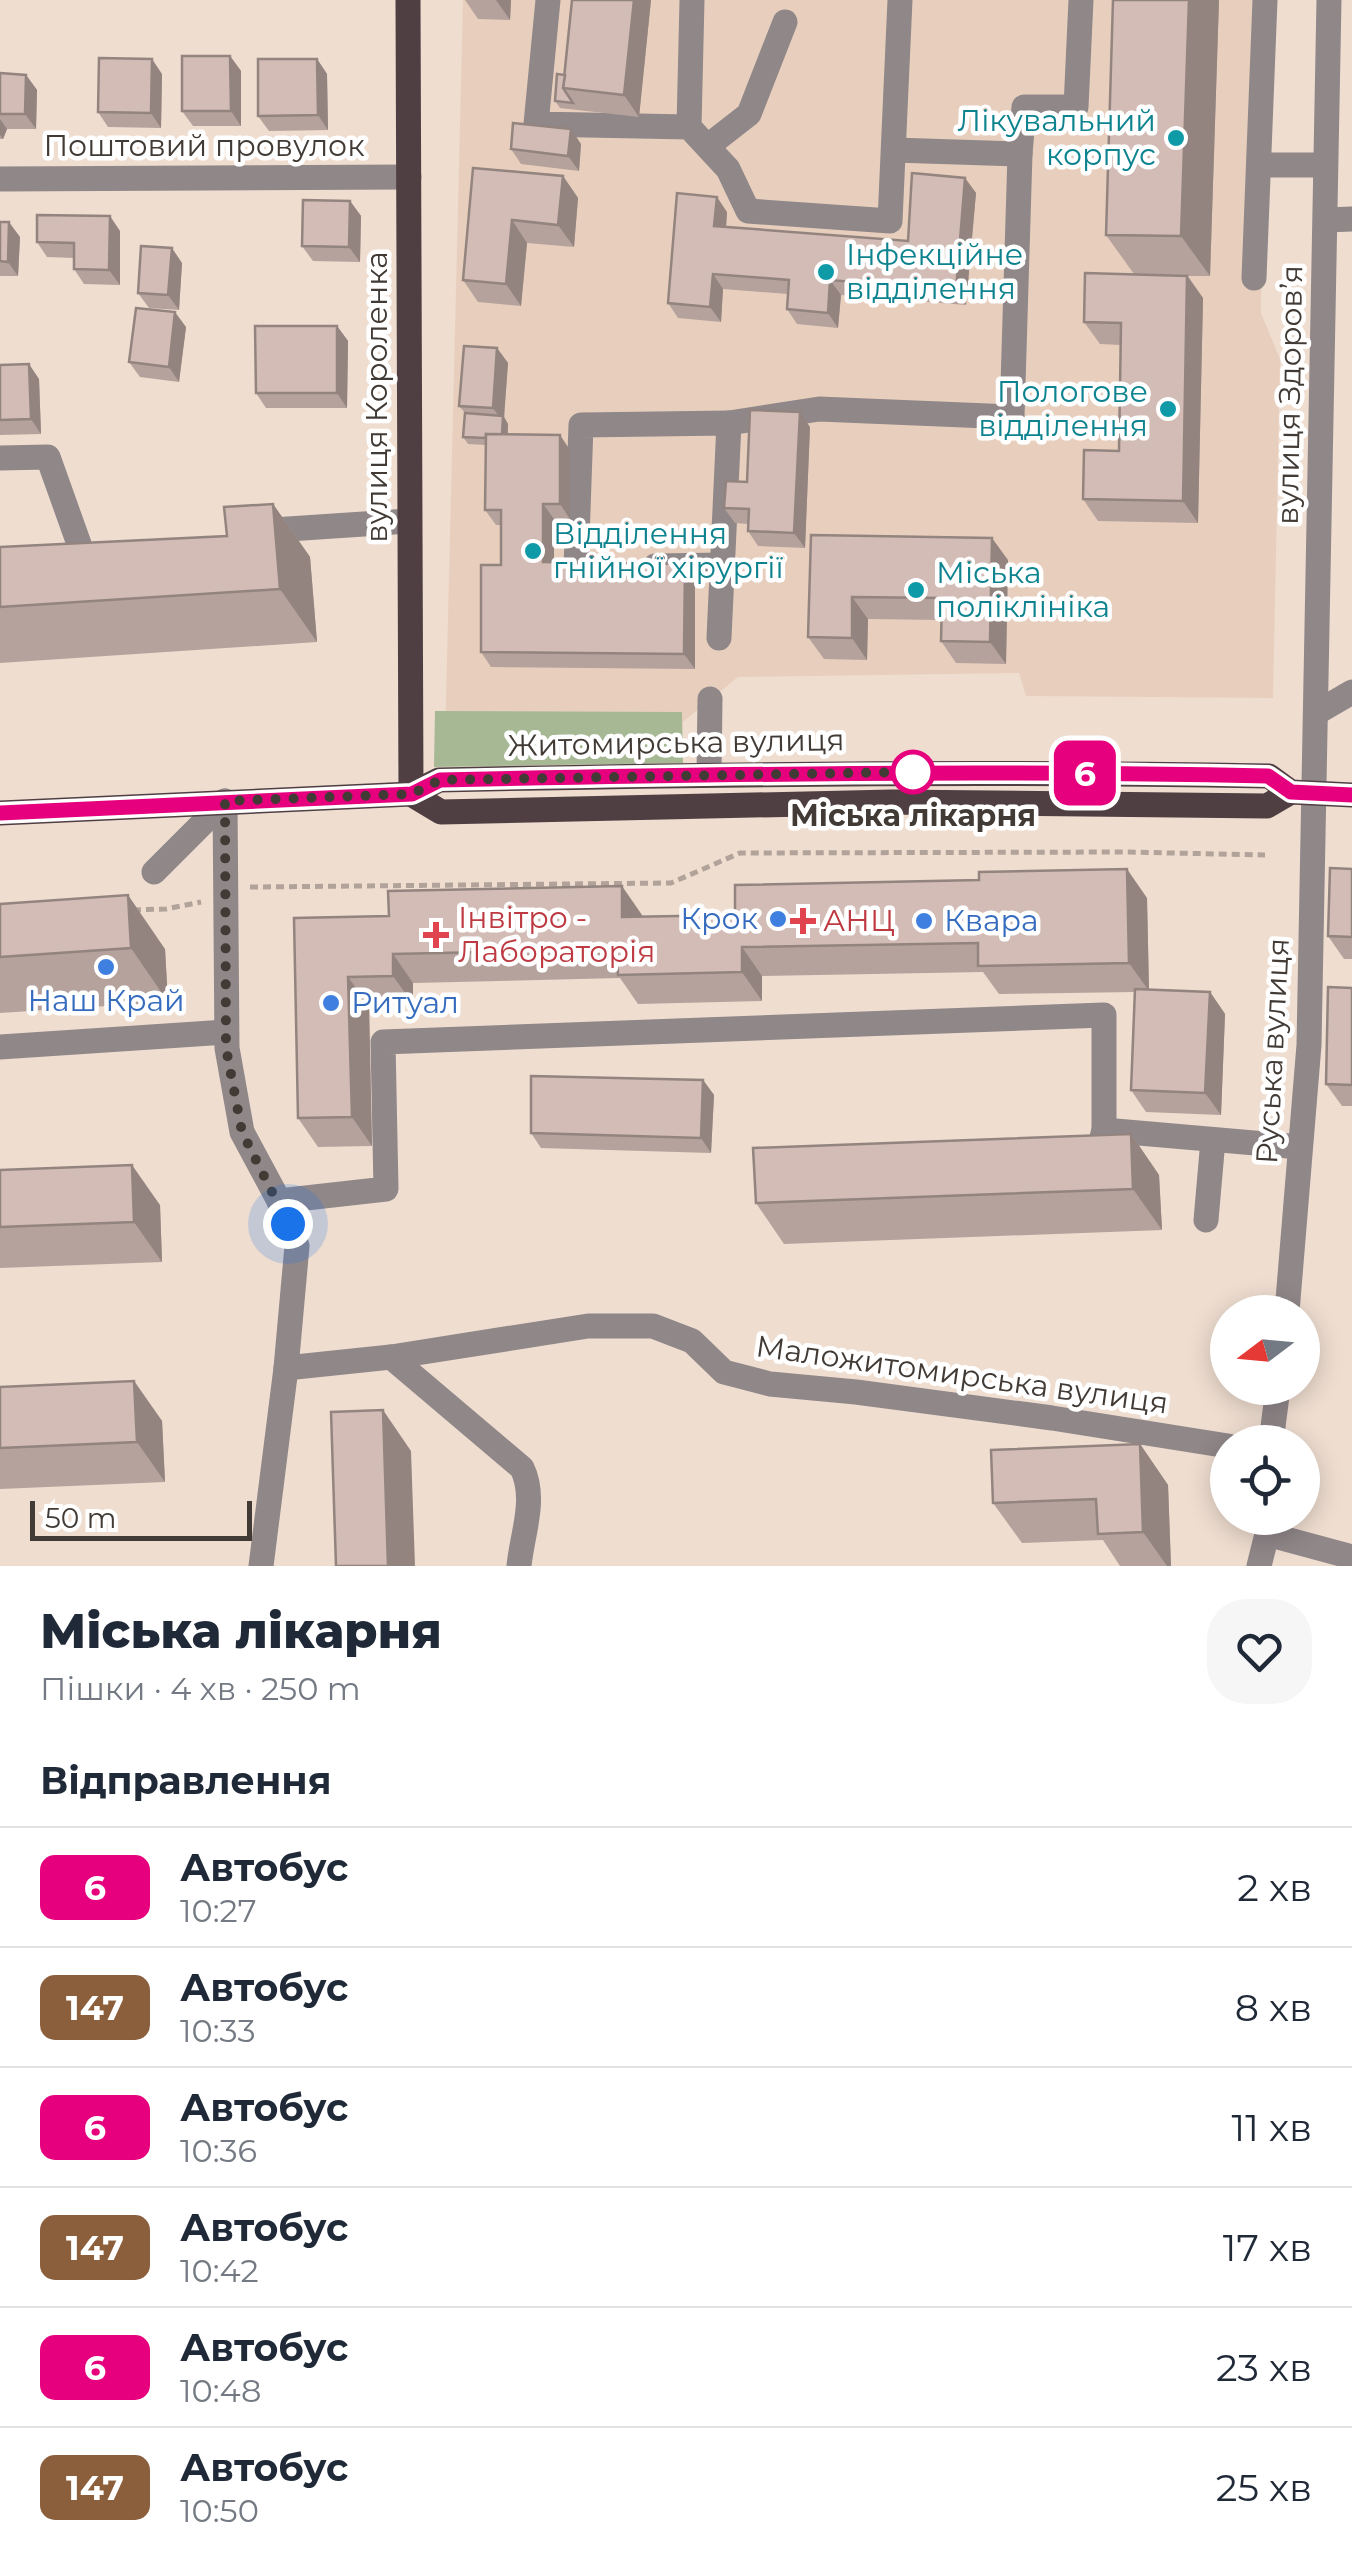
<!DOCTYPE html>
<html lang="uk">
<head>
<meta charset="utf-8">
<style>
  body { margin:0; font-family:Montserrat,sans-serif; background:#f6f6f7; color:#1f2937; height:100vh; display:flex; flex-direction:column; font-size:38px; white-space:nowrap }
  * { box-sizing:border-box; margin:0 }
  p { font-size:32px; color:#747a83 }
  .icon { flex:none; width:55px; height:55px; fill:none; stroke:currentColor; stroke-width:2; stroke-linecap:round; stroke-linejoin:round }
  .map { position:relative; height:1566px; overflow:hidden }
  .details { display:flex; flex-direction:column; background:#fff; flex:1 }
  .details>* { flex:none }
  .badge { padding:0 20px; border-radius:15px; font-size:35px; line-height:65px }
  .needle { width:65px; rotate:254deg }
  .buttons { position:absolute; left:1210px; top:1295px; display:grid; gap:20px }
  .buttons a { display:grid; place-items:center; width:110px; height:110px; border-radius:50%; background:#fff; box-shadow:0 5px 25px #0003; font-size:50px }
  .scale { position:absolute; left:30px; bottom:25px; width:222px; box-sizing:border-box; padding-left:10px; border:5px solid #413a35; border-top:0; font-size:28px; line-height:35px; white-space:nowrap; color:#413a35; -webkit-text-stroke:8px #fff; paint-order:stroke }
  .you { position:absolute; width:50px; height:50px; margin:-25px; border:8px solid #fff; border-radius:50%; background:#1a73e8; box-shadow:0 0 0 15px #1a73e833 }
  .map>.badge { position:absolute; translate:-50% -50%; box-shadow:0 0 0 5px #fff }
  h2 { padding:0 40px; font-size:38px; line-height:90px }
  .round { display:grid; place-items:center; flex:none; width:105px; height:105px; border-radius:40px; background:#f6f6f7 }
  .head { display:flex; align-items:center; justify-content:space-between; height:170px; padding:0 40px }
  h1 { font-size:48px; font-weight:800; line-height:75px }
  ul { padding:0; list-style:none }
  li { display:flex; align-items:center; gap:30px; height:120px; padding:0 40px; border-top:2px solid #e0e1e3 }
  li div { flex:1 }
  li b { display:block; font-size:38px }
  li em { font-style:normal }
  li .badge { min-width:110px; font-weight:700; text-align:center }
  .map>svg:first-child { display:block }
</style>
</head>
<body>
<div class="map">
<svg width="1352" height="1566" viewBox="0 0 1352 1566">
  <rect width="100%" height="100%" fill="#efddd0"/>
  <polygon fill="#e8cfbd" points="463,0 1263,0 1261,313 1280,359 1273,698 1026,696 1019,673 738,677 673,730 445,740"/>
  <polygon fill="#a6b894" points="435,711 682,712 683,763 434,767"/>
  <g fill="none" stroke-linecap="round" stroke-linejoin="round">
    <g stroke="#b1a399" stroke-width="5" stroke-dasharray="8 5" stroke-linecap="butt">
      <polyline points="250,887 671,883 740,853 1125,852 1265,855"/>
      <polyline points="133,910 166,909 201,902"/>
    </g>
    <g stroke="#908789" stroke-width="25">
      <polyline points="548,0 536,124 689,127 728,169 748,211 890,221 900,0"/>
      <polyline points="689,127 692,0"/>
      <polyline points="708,146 749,114 785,22"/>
      <polyline points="894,150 1020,154 1024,107 1076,107 1081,0"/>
      <polyline points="1260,165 1325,165"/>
      <polyline points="0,179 409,177"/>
      <polyline points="1326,220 1352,219"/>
      <polyline points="1254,278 1265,0"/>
      <polyline points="729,423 819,409 1012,417 1020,154"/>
      <polyline points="0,458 48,457 89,572"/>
      <polyline points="258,531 409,521"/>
      <polyline points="655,566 723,565"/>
      <polyline points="605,567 576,568 581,425 729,423 719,638"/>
      <polyline points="1316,713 1352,692"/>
      <polyline points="709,774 710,699"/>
      <polyline points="225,801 227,1048 242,1132 279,1201 297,1246 286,1368 261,1566"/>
      <polyline points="154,872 225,801"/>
      <polyline points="0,1047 226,1032"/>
      <polyline points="1104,1130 1300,1147"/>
      <polyline points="279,1201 386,1189 383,1042 1104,1015 1104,1130 1099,1149 1079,1150"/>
      <polyline points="1206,1220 1213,1140"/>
      <polyline points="1287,1312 1309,1045 1329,0"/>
      <path d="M 391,1357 L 522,1468 C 537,1499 522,1534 519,1566"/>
      <polyline points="286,1368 391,1357 588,1326 653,1326 692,1341 724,1372 770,1384 856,1392 1052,1418 1228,1446"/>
      <polyline points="1271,1442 1278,1388"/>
      <polyline points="1267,1534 1352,1557"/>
      <polyline points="1259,1566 1267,1534 1268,1518"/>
    </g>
    <g stroke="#4f3f43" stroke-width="25">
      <polyline points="408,0 411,794"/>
      <polyline points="411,794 441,812 892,802 1267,806 1291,792"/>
      <path d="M 0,813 L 411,794 L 439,780 C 716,774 992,771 1269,776 L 1291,792 L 1352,795"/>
    </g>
  </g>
  <g fill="#b5a29c">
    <polygon points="465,0 511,0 510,20 478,19"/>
    <polygon points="651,0 639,117 560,108 555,101 565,75"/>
    <polygon points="1113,0 1219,0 1210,276 1188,276 1203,298 1198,523 1098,521 1083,499 1119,451 1121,345 1100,344 1084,322 1134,274 1106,235"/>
    <polygon points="230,56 241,71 241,126 193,126 182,111"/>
    <polygon points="317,59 327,74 328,130 269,131 258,116"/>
    <polygon points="0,73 26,75 37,90 36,129 7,129 3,139 0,139"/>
    <polygon points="162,74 161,128 108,127 98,112"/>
    <polygon points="581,144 579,171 521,164 511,149"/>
    <polygon points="473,168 563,176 578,198 574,247 527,243 521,306 478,302 463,280"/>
    <polygon points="965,178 976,193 966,305 841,295 838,328 797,324 787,309 788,294 723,289 721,322 678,318 668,303 727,212 726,227 908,241"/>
    <polygon points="350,201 361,216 360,262 313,261 302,246"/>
    <polygon points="0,222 20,237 18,276 0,276"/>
    <polygon points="120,231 120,285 84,284 74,269 74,258 47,257 37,242"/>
    <polygon points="182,263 179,310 149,308 138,293"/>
    <polygon points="337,326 348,341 347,408 266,408 256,393"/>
    <polygon points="186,327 179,382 140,377 129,362"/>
    <polygon points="497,348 508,363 504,417 508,424 508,435 570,450 570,519 554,519 554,562 685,564 695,579 695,669 491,667 481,652 501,565 501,525 496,525 485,510 486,445 468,444 463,437 465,413 459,406"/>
    <polygon points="0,365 39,379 41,434 0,435"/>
    <polygon points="810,427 805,548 758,546 748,531 748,524 735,523 724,508 747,482"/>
    <polygon points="273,504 310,557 317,642 0,663 0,547 227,536"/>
    <polygon points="811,535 1008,560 1006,664 956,663 941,641 941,620 868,619 867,660 824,659 808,637"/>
    <polygon points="1352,869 1352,959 1344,959 1328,936"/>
    <polygon points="1147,898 1149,989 1210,992 1225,1014 1221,1115 1146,1112 1131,1090 1135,992 999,994 983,972 762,976 762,1001 638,1004 620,978 413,983 413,1004 369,1005 372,1146 318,1147 298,1118 294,918 642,915 642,917 735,915"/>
    <polygon points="0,904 165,949 168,1002 0,1013"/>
    <polygon points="1352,988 1352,1106 1342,1106 1326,1084"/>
    <polygon points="703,1080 714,1095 711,1153 541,1148 531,1133"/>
    <polygon points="1131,1134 1159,1175 1162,1230 784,1244 756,1203"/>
    <polygon points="0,1170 160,1205 162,1262 0,1268"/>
    <polygon points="134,1381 162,1421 165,1482 0,1489 0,1387"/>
    <polygon points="1140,1444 1168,1485 1171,1566 1120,1566 1103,1540 1022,1543 993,1503"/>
  </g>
  <g fill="#93847f">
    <polygon points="496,0 511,0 510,20"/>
    <polygon points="634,0 651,0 639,117 624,95"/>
    <polygon points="1189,0 1219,0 1210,276 1181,236"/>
    <polygon points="230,56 241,71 241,126 231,111"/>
    <polygon points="152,59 162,74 161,128 151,113"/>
    <polygon points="317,59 327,74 328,130 318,115"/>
    <polygon points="26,75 37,90 36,129 25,114"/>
    <polygon points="0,119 7,129 3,139 0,135"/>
    <polygon points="571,129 581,144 579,171 568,156"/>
    <polygon points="563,176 578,198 574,247 558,225"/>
    <polygon points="965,178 976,193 966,305 956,290"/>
    <polygon points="717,197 727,212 725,241 714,226"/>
    <polygon points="350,201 361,216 360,262 349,247"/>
    <polygon points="110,216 120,231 120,285 109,270"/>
    <polygon points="512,220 527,243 521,306 506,284"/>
    <polygon points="9,222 20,237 18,276 8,262"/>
    <polygon points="172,248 182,263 179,310 168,295"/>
    <polygon points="713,274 723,289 721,322 710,307"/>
    <polygon points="1187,276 1203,298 1198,523 1183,501"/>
    <polygon points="830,280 841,295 838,328 828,313"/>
    <polygon points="175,312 186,327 179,382 169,367"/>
    <polygon points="337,326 348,341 347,408 337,393"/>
    <polygon points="497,348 508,363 504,417 508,424 507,447 502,440 503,422 493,408"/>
    <polygon points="29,364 39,379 41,434 31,419"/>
    <polygon points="800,412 810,427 805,548 794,533"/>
    <polygon points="560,435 570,450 570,519 560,504"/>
    <polygon points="273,504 310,557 317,642 280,589"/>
    <polygon points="543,504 554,519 554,577 543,562"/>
    <polygon points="992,538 1008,560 1006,664 990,642"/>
    <polygon points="685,564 695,579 695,669 684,654"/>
    <polygon points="852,597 868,619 867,660 852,638"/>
    <polygon points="1127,869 1147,898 1149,991 1129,963"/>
    <polygon points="622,886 642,915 642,946 622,917"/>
    <polygon points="128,895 165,949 168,1002 131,948"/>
    <polygon points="742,947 762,976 762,1001 742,972"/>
    <polygon points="393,954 413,983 413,1004 393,976"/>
    <polygon points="348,977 369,1005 372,1146 352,1117"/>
    <polygon points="1210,992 1225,1014 1221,1115 1205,1093"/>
    <polygon points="703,1080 714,1095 711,1153 701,1138"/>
    <polygon points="1131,1134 1159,1175 1162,1230 1133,1189"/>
    <polygon points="132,1165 160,1205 162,1262 134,1222"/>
    <polygon points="134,1381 162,1421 165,1482 137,1442"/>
    <polygon points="383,1410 411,1451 415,1566 388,1566"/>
    <polygon points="1140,1444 1168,1485 1171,1566 1167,1566 1143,1532"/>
  </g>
  <g fill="#d2bcb5" stroke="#93847f" stroke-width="2.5">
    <polygon points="572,0 634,0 624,95 563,88"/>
    <polygon points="1113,0 1189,0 1181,236 1106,235"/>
    <polygon points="182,56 230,56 231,111 182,111"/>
    <polygon points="99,58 152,59 151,113 98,112"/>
    <polygon points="258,59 317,59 318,115 258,116"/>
    <polygon points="0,73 26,75 25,114 0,114"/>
    <polygon points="557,74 565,75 563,88 573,103 555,101"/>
    <polygon points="513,123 571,129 568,156 511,149"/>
    <polygon points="473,168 563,176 558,225 512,220 506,284 463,280"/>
    <polygon points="912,173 965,178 956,290 830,280 828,313 787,309 789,280 713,274 710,307 668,303 677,193 717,197 714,226 908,241"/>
    <polygon points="303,200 350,201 349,247 302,246"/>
    <polygon points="37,215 110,216 109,270 74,269 74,243 37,242"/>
    <polygon points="0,222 9,222 8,262 0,261"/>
    <polygon points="141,246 172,248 168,295 138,293"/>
    <polygon points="1085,273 1187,276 1183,501 1083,499 1084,450 1119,451 1121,323 1084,322"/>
    <polygon points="136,308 175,312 169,367 129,362"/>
    <polygon points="255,326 337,326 337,393 256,393"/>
    <polygon points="464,346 497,348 493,408 459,406"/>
    <polygon points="29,364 31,419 0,420 0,365"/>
    <polygon points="750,410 800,412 794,533 748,531 749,509 724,508 726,481 747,482"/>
    <polygon points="465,413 503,416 502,435 486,434 486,438 463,437"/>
    <polygon points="486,434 560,435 560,504 543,504 543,562 685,564 684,654 481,652 481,565 501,565 501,510 485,510"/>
    <polygon points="273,504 280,589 0,607 0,547 227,536 224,507"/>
    <polygon points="811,535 992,538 990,642 941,641 942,598 852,597 852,638 808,637"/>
    <polygon points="1330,868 1352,869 1352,937 1328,936"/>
    <polygon points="1127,869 1129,963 978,966 978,943 742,947 742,972 618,975 617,949 393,954 393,976 348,977 352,1117 298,1118 294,918 389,916 388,891 622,886 622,917 735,915 735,885 979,880 979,872"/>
    <polygon points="128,895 131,948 0,957 0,904"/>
    <polygon points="1328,987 1352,988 1352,1085 1326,1084"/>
    <polygon points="1135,989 1210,992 1205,1093 1131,1090"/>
    <polygon points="531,1076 703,1080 701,1138 531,1133"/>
    <polygon points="1131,1134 1133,1189 756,1203 753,1148"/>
    <polygon points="132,1165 134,1222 0,1227 0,1170"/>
    <polygon points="134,1381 137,1442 0,1448 0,1387"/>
    <polygon points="383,1410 388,1566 336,1566 331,1412"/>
    <polygon points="1140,1444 1143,1532 1098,1534 1096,1499 993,1503 991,1450"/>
  </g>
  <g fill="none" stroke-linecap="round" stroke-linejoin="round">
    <defs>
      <path id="line" d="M 0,813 L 412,794 L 440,780 C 716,774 992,770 1268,776 L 1291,792 L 1352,795"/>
    </defs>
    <use href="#line" stroke="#fff" stroke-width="22"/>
    <use href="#line" stroke="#e6007e" stroke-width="15"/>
    <polyline stroke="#413a35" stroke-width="10" stroke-dasharray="0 18" points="288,1224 242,1132 226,1048 225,801 412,794 440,780 913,772"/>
  </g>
  <g fill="#0f9aa8" stroke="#fff" stroke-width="4">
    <circle cx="1176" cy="138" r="10"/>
    <circle cx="826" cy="272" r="10"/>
    <circle cx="1168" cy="409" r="10"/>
    <circle cx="533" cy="551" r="10"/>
    <circle cx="916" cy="590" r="10"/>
  </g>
  <circle fill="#fff" stroke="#e6007e" stroke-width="5" cx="913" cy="772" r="20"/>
  <g fill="#3f7fe0" stroke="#fff" stroke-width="4">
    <circle cx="778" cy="919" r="10"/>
    <circle cx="924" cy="921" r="10"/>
    <circle cx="106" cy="967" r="10"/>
    <circle cx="331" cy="1003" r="10"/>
  </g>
  <g fill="#e0444e" stroke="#fff" stroke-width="4">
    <path d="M798 906h10v10h10v10h-10v10h-10v-10h-10v-10h10z"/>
    <path d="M431 920h10v10h10v10h-10v10h-10v-10h-10v-10h10z"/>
  </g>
  <g text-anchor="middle" stroke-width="9" stroke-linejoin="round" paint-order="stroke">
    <g font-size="30" fill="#0d838f" stroke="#fff" text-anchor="start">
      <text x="1156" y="131" text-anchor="end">Лікувальний<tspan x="1156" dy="34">корпус</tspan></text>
      <text x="846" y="265">Інфекційне<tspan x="846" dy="34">відділення</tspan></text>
      <text x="1148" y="402" text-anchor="end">Пологове<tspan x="1148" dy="34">відділення</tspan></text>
      <text x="553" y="544">Відділення<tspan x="553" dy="34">гнійної хірургії</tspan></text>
      <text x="936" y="583">Міська<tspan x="936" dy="34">поліклініка</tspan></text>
    </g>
    <g font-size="30" fill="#413a35" stroke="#fff">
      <text x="204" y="156">Поштовий провулок</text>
      <text transform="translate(1290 395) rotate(-89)" y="10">вулиця Здоровʼя</text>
      <text transform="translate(377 397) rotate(-90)" y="10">вулиця Короленка</text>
      <text transform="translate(676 743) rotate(-1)" y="10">Житомирська вулиця</text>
      <text transform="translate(1273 1051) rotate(-87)" y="10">Руська вулиця</text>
      <text transform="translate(962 1375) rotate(8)" y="10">Маложитомирська вулиця</text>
    </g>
    <g font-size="30" font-weight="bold" fill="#413a35" stroke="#fff">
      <text x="913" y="826">Міська лікарня</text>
    </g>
    <g font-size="30" fill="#be3a42" stroke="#fff" text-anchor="start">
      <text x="458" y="928">Інвітро -<tspan x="458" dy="34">Лабораторія</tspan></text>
      <text x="823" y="931">АНЦ</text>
    </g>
    <g font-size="30" fill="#366cbe" stroke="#fff" text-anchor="start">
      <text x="758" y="929" text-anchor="end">Крок</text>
      <text x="944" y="931">Квара</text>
      <text x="106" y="1011" text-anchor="middle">Наш Край</text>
      <text x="351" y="1013">Ритуал</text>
    </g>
  </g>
</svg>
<div class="buttons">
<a><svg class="needle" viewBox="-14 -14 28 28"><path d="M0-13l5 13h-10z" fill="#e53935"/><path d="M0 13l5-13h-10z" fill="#747a83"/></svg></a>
<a><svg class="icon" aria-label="locate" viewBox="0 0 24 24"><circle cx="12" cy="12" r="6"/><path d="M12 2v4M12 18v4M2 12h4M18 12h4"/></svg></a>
</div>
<div class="scale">50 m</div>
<div class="you" style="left:288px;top:1224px"></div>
<b class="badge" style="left:1085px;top:773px;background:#e6007e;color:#fff">6</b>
</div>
<section class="details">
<div class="head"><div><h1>Міська лікарня</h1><p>Пішки · 4 хв · 250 m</p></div><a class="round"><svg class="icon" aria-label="heart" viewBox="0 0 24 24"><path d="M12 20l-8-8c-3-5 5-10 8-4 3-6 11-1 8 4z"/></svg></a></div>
<h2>Відправлення</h2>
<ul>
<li><span class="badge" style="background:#e6007e;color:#fff">6</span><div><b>Автобус</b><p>10:27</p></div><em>2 хв</em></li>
<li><span class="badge" style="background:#8b5e3c;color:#fff">147</span><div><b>Автобус</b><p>10:33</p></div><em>8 хв</em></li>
<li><span class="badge" style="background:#e6007e;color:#fff">6</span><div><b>Автобус</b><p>10:36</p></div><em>11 хв</em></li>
<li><span class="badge" style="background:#8b5e3c;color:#fff">147</span><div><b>Автобус</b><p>10:42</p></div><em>17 хв</em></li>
<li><span class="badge" style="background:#e6007e;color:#fff">6</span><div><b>Автобус</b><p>10:48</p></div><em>23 хв</em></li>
<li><span class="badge" style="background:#8b5e3c;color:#fff">147</span><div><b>Автобус</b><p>10:50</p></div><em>25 хв</em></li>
</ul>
</section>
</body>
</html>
